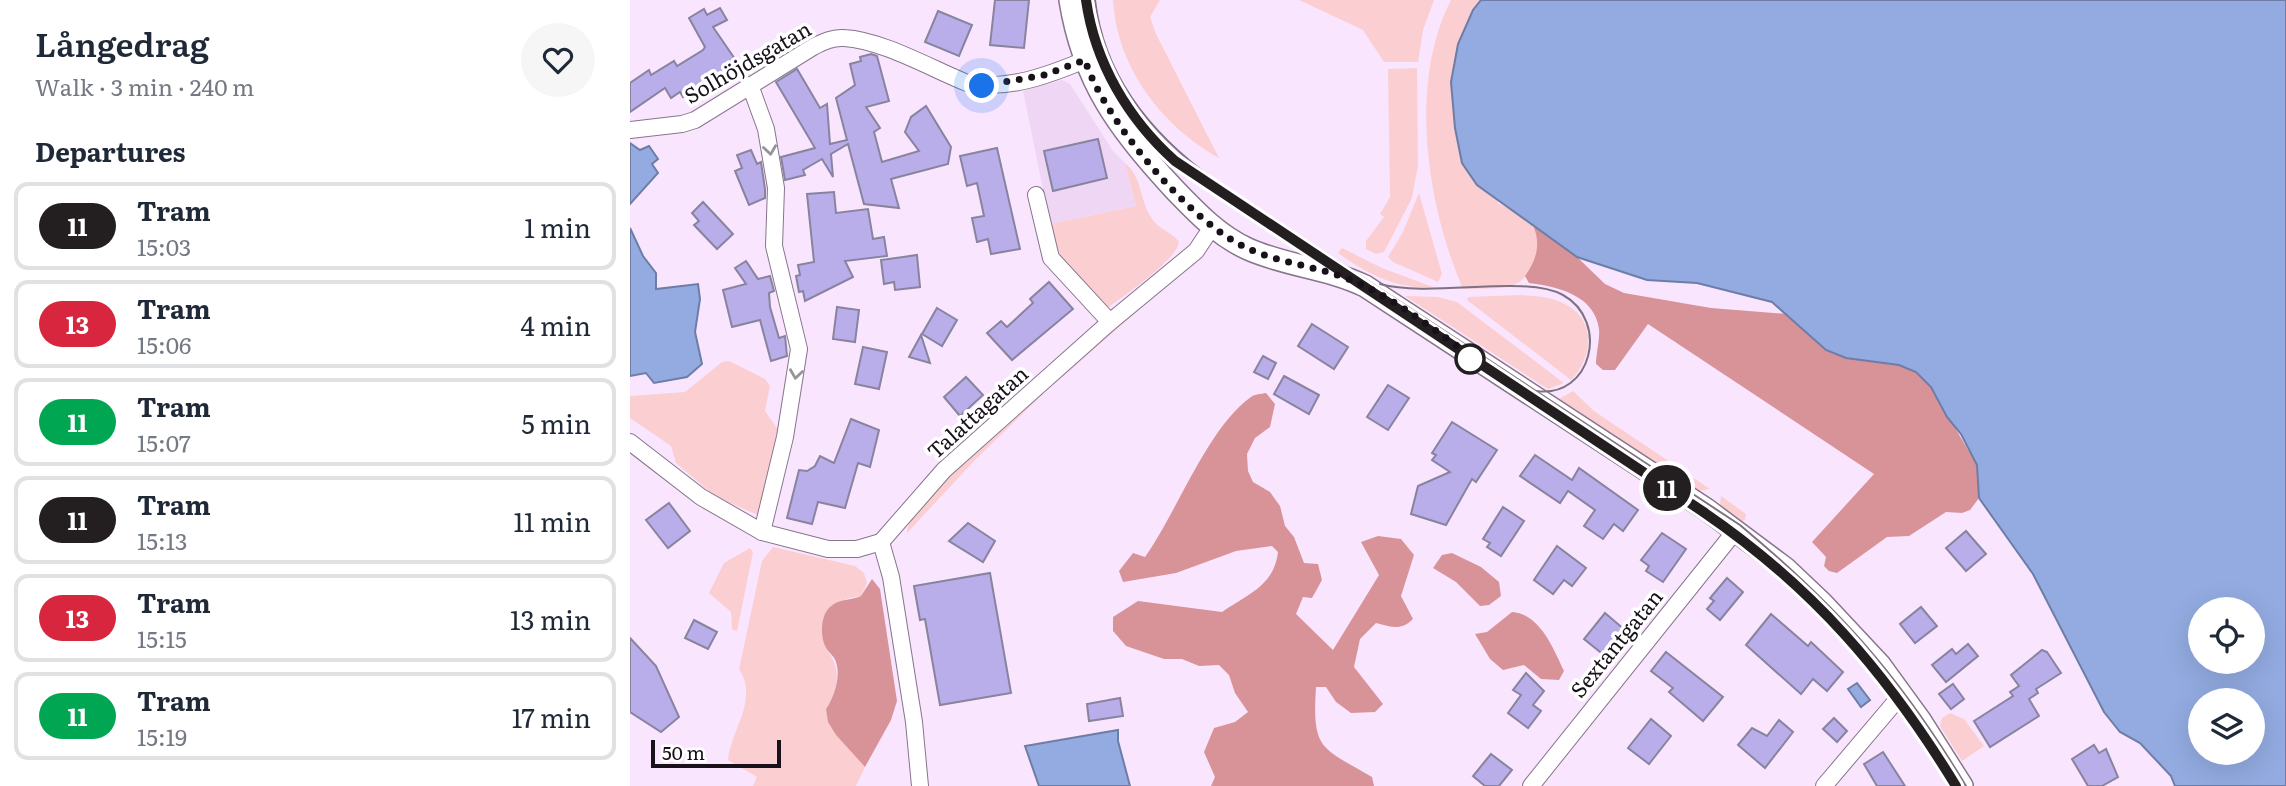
<!DOCTYPE html>
<html lang="en">
<head>
<meta charset="utf-8">
<style>
  body { margin:0; font-family:Literata,serif; background:#f6f6f7; color:#1f2937; height:100vh; display:flex; flex-direction:column; font-size:26px; white-space:nowrap }
  * { box-sizing:border-box; margin:0 }
  p { font-size:23px; color:#747a83 }
  .icon { flex:none; width:38px; height:38px; fill:none; stroke:currentColor; stroke-width:2; stroke-linecap:round; stroke-linejoin:round }
  .map { position:relative; flex:1; overflow:hidden }
  .sheet { display:flex; flex-direction:column; background:#fff; width:630px }
  .sheet>* { flex:none }
  .badge { padding:0 14px; border-radius:23px; font-size:24px; line-height:46px }
  .tools { position:absolute; left:1558px; top:597px; display:grid; gap:14px }
  .tools a { display:grid; place-items:center; width:77px; height:77px; border-radius:50%; background:#fff; box-shadow:0 7px 28px #0002; font-size:35px }
  .scale { position:absolute; left:21px; bottom:18px; width:130px; box-sizing:border-box; padding-left:7px; border:4px solid #18111a; border-top:0; font-size:19px; line-height:24px; white-space:nowrap; color:#18111a; -webkit-text-stroke:5px #fff; paint-order:stroke }
  .you { position:absolute; width:35px; height:35px; margin:-18px; border:5px solid #fff; border-radius:50%; background:#1a73e8; box-shadow:0 0 0 10px #1a73e833 }
  .map>.badge { position:absolute; translate:-50% -50%; box-shadow:0 0 0 4px #fff }
  h2 { padding:0 35px; font-size:26px; line-height:63px }
  .round { display:grid; place-items:center; flex:none; width:74px; height:74px; border-radius:37px; background:#f6f6f7 }
  .overview { display:flex; align-items:center; justify-content:space-between; height:119px; padding:0 35px }
  h1 { font-size:33px; font-weight:600; line-height:52px }
  ul { padding:0; list-style:none }
  li { display:flex; align-items:center; gap:21px; height:88px; margin:0 14px 10px; padding:0 21px; border:4px solid #e0e1e3; border-radius:14px }
  li div { flex:1 }
  li b { display:block; font-size:26px }
  li em { font-style:normal }
  li .badge { min-width:77px; font-weight:700; text-align:center }
  main { display:flex; flex:1; min-height:0 }
  .map>svg:first-child { display:block }
</style>
</head>
<body>
<main>
<section class="sheet">
<div class="overview"><div><h1>Långedrag</h1><p>Walk · 3 min · 240 m</p></div><a class="round"><svg class="icon" aria-label="heart" viewBox="0 0 24 24"><path d="M12 20l-8-8c-3-5 5-10 8-4 3-6 11-1 8 4z"/></svg></a></div>
<h2>Departures</h2>
<ul>
<li><span class="badge" style="background:#231f20;color:#fff">11</span><div><b>Tram</b><p>15:03</p></div><em>1 min</em></li>
<li><span class="badge" style="background:#d7263d;color:#fff">13</span><div><b>Tram</b><p>15:06</p></div><em>4 min</em></li>
<li><span class="badge" style="background:#00a651;color:#fff">11</span><div><b>Tram</b><p>15:07</p></div><em>5 min</em></li>
<li><span class="badge" style="background:#231f20;color:#fff">11</span><div><b>Tram</b><p>15:13</p></div><em>11 min</em></li>
<li><span class="badge" style="background:#d7263d;color:#fff">13</span><div><b>Tram</b><p>15:15</p></div><em>13 min</em></li>
<li><span class="badge" style="background:#00a651;color:#fff">11</span><div><b>Tram</b><p>15:19</p></div><em>17 min</em></li>
</ul>
</section>
<div class="map">
<svg width="1656" height="786" viewBox="0 0 1656 786">
  <rect width="100%" height="100%" fill="#fae5ff"/>
  <polygon fill="#efd6f5" points="432,80 440,84 483,151 495,163 506,206 420,224 393,91"/>
  <g fill="#fbcfd2">
    <path d="M 483,0 L 530,0 L 520,17 L 526,34 L 589,158 C 532,126 487,68 483,0 Z"/>
    <polygon points="669,0 804,0 793,30 788,62 754,62 733,30"/>
    <path d="M 821,0 L 851,0 L 843,10 L 868,203 C 879,209 892,216 901,224 C 917,239 904,278 883,285 C 869,290 848,288 833,289 C 797,206 778,83 821,0 Z"/>
    <polygon points="787,68 788,165 782,198 754,252 746,254 736,249 736,241 754,217 750,214 760,197 758,69"/>
    <path d="M 495,163 C 513,178 509,199 521,217 C 528,230 542,231 549,242 C 546,261 492,297 476,309 L 428,252 L 420,224 L 506,206 Z"/>
    <polygon points="789,193 812,274 808,282 763,262 758,257 773,232"/>
    <path d="M 712,248 L 752,268 L 803,287 C 767,290 736,273 708,253 Z"/>
    <polygon points="530,291 429,380 429,373"/>
    <path d="M 891,295 C 908,296 926,297 940,307 C 967,324 961,360 941,380 L 837,300 L 838,297 Z"/>
    <polygon points="775,296 808,297 827,302 934,383 918,389"/>
    <polygon points="99,361 135,379 140,386 135,411 151,434 133,517 86,497 46,463 41,446 0,418 0,396 55,392 92,362"/>
    <polygon points="943,391 964,411 1080,489 1069,491 929,399"/>
    <path d="M 412,393 L 414,393 L 346,459 L 277,533 C 274,507 388,414 412,393 Z"/>
    <polygon points="1091,496 1116,514 1115,520 1112,521 1090,505"/>
    <path d="M 143,547 L 225,566 L 234,573 L 237,583 L 231,596 L 215,599 L 195,647 C 211,667 210,687 196,709 L 206,735 L 235,767 L 226,786 L 123,786 L 127,777 L 98,760 C 101,730 129,699 109,669 L 132,561 Z"/>
    <polygon points="120,548 123,552 107,631 102,629 101,612 79,593 94,563"/>
    <polygon points="1320,713 1334,719 1354,746 1332,761 1310,726 1312,718"/>
  </g>
  <g fill="#d89399">
    <path d="M 903,225 L 947,257 L 975,284 L 994,293 L 1081,308 L 1158,314 L 1196,350 L 1217,358 L 1269,365 L 1285,372 L 1301,387 L 1347,465 L 1349,498 L 1340,510 L 1332,513 L 1316,512 L 1279,536 L 1257,537 L 1207,573 L 1199,571 L 1194,566 L 1196,557 L 1182,542 L 1244,474 L 1018,324 L 985,370 L 973,370 L 966,364 C 966,353 970,340 969,329 C 965,295 926,286 899,283 L 895,276 C 907,259 911,244 903,225 Z"/>
    <path d="M 636,393 L 645,404 L 640,427 L 625,438 L 617,454 L 618,471 L 623,482 L 640,492 L 650,506 L 655,526 L 664,537 L 674,563 L 688,564 L 692,580 L 682,598 L 673,597 L 666,614 L 703,650 L 749,575 L 731,542 L 748,536 L 771,539 L 784,555 L 771,596 L 783,619 C 771,631 762,627 746,623 L 730,639 L 724,667 L 753,704 L 745,712 L 721,713 L 706,702 L 696,687 L 686,687 C 682,751 691,747 742,777 L 744,786 L 581,786 L 585,777 L 574,752 L 584,728 L 605,722 L 618,712 L 605,693 L 599,675 L 589,665 L 569,666 L 552,659 L 534,659 L 496,646 L 483,631 L 483,617 L 508,601 L 592,612 C 618,594 644,586 648,552 L 642,546 L 606,551 L 546,573 L 493,582 L 489,571 L 503,553 L 515,557 C 547,512 578,427 621,397 C 625,394 631,394 636,393 Z"/>
    <polygon points="822,553 851,567 869,582 871,596 859,605 850,606 826,582 803,568 812,555"/>
    <path d="M 242,579 L 250,589 L 267,701 L 261,720 L 235,767 L 206,735 L 198,722 L 196,709 C 204,697 211,677 206,662 C 205,657 199,653 196,648 C 190,637 190,616 200,607 C 209,598 221,601 231,596 Z"/>
    <path d="M 882,612 C 910,614 923,648 934,671 L 929,680 L 911,679 L 894,665 L 873,670 L 860,659 L 845,634 L 857,632 Z"/>
  </g>
  <g fill="#93abe1" stroke="#6e7da5" stroke-width="2" fill-rule="evenodd">
    <path d="M 851,0 L 1656,0 L 1656,786 L 1545,786 L 1541,776 L 1510,743 L 1490,732 L 1474,712 L 1403,574 L 1349,498 L 1347,465 L 1331,434 L 1317,417 L 1301,387 L 1286,372 L 1269,365 L 1216,358 L 1196,350 L 1142,302 L 1067,283 L 1017,280 L 947,257 L 847,185 L 832,163 L 825,128 L 821,82 L 828,44 L 843,10 ZM 1622,609 L 1622,662 L 1570,662 L 1570,609 ZM 1622,700 L 1622,752 L 1570,752 L 1570,700 Z"/>
    <polygon points="0,143 10,150 19,146 28,159 22,164 28,173 0,204"/>
    <polygon points="0,228 13,256 26,273 26,289 68,284 70,299 65,332 72,364 57,377 24,383 16,373 0,376"/>
    <polygon points="1227,683 1240,700 1231,707 1218,689"/>
    <polygon points="488,730 488,741 500,786 409,786 395,746"/>
  </g>
  <g fill="#b9aee9" stroke="#88839e" stroke-width="2">
    <polygon points="365,0 399,0 394,48 360,45"/>
    <polygon points="90,8 97,20 83,27 107,62 101,66 104,71 92,79 88,74 53,97 50,92 41,98 35,88 0,112 0,83 19,70 21,75 44,61 47,66 73,50 75,47 59,18 74,9 77,15"/>
    <polygon points="308,11 342,25 329,56 295,42"/>
    <polygon points="241,54 247,56 259,101 236,107 250,128 244,132 252,162 289,151 275,132 281,117 296,106 321,147 318,164 261,179 269,208 234,204 218,144 201,154 203,177 192,159 173,170 175,175 155,180 151,157 185,148 146,82 167,69 190,108 197,104 200,144 217,140 206,98 225,85 220,64 231,61 230,57"/>
    <polygon points="468,139 477,178 423,191 414,151"/>
    <polygon points="367,148 390,249 361,254 358,239 347,242 342,218 354,216 347,183 337,186 330,156"/>
    <polygon points="121,150 127,164 131,162 135,189 135,198 119,205 105,171 112,168 107,155"/>
    <polygon points="204,192 206,213 238,209 243,239 254,237 257,256 215,261 223,277 175,301 173,291 169,292 166,276 170,275 168,265 184,262 177,194"/>
    <polygon points="73,202 103,234 87,249 64,225 69,221 62,213"/>
    <polygon points="287,255 290,287 265,290 264,282 254,284 251,260"/>
    <polygon points="116,261 128,279 140,276 144,291 139,293 140,307 149,338 155,336 157,356 141,361 130,320 102,327 93,290 116,284 105,268"/>
    <polygon points="419,282 443,309 382,360 357,333 371,321 377,327 403,303 400,299"/>
    <polygon points="207,307 229,310 225,342 203,339"/>
    <polygon points="307,308 327,320 312,346 292,334"/>
    <polygon points="682,324 718,347 704,369 668,346"/>
    <polygon points="291,335 300,363 279,357"/>
    <polygon points="233,347 257,352 249,389 225,384"/>
    <polygon points="633,356 646,363 638,379 624,372"/>
    <polygon points="654,376 689,395 679,414 644,394"/>
    <polygon points="336,377 353,395 330,416 314,397"/>
    <polygon points="758,385 779,398 758,430 737,417"/>
    <polygon points="221,419 249,430 240,467 228,463 215,508 188,502 182,524 157,518 169,470 177,471 185,466 190,456 204,463"/>
    <polygon points="822,422 867,450 846,482 842,479 816,525 781,514 788,486 820,472 802,460 806,455 802,453"/>
    <polygon points="905,455 942,480 949,468 1008,510 993,531 984,524 973,539 954,526 965,510 938,491 930,503 890,476"/>
    <polygon points="39,503 60,531 38,548 16,520"/>
    <polygon points="873,507 894,521 871,556 857,547 860,543 853,539"/>
    <polygon points="338,523 365,541 353,562 319,541"/>
    <polygon points="1336,531 1356,554 1336,571 1316,548"/>
    <polygon points="1032,533 1056,549 1033,582 1016,571 1019,566 1011,560"/>
    <polygon points="927,546 956,568 942,586 934,580 923,594 904,580"/>
    <polygon points="360,573 381,693 310,705 295,619 290,620 284,586"/>
    <polygon points="1097,578 1113,592 1090,620 1077,609 1084,601 1080,598"/>
    <polygon points="1291,607 1307,626 1285,643 1270,624"/>
    <polygon points="975,613 995,630 974,655 954,639"/>
    <polygon points="1141,614 1178,646 1181,642 1213,672 1197,691 1183,679 1171,694 1116,645"/>
    <polygon points="64,620 87,632 78,649 55,638"/>
    <polygon points="0,638 26,666 49,717 31,732 0,712"/>
    <polygon points="1338,644 1348,656 1316,682 1302,665 1322,649 1326,654"/>
    <polygon points="1412,650 1417,652 1431,673 1406,689 1408,693 1399,699 1409,716 1360,747 1344,721 1383,696 1380,692 1389,686 1381,675"/>
    <polygon points="1036,652 1093,697 1073,721 1039,692 1043,688 1021,671"/>
    <polygon points="896,673 914,691 903,705 911,711 898,728 878,713 891,695 883,690"/>
    <polygon points="1323,684 1334,699 1321,709 1309,694"/>
    <polygon points="490,698 493,716 459,721 457,704"/>
    <polygon points="1204,718 1217,731 1207,742 1193,729"/>
    <polygon points="1021,719 1041,736 1019,764 998,748"/>
    <polygon points="1149,720 1163,732 1135,768 1108,745 1122,728 1137,736"/>
    <polygon points="1464,745 1469,753 1476,749 1488,777 1472,786 1458,786 1442,759"/>
    <polygon points="1253,752 1275,786 1247,786 1234,764"/>
    <polygon points="861,754 882,770 869,786 855,786 843,776"/>
  </g>
  <g fill="none" stroke-linecap="round" stroke-linejoin="round">
    <defs>
      <g id="minor">
        <polyline points="120,85 136,129 146,188 144,246 169,349 155,437 132,532"/>
        <path d="M 0,130 L 52,124 L 65,120 L 183,47 C 193,42 203,37 214,38 C 252,40 302,69 337,83 C 377,91 419,75 455,60"/>
        <polyline points="406,195 421,258 480,322"/>
        <polyline points="0,442 71,497 132,532 198,549 227,549 251,542 314,470 480,322 566,251 582,227"/>
        <polyline points="251,542 261,577 284,722 290,786"/>
        <polyline points="901,786 1106,530"/>
        <polyline points="1194,786 1272,694"/>
      </g>
      <path id="tertiary" d="M 440,0 C 453,81 489,130 544,189 C 566,212 589,236 618,249 C 656,266 698,268 735,286 L 1076,509 L 1155,568 L 1192,603 L 1250,665 L 1290,720 L 1332,786"/>
    </defs>
    <use href="#minor" stroke="#87758c" stroke-width="18"/>
    <use href="#tertiary" stroke="#87758c" stroke-width="24"/>
    <use href="#minor" stroke="#fff" stroke-width="16"/>
    <use href="#tertiary" stroke="#fff" stroke-width="21"/>
    <g stroke="#7f7182" stroke-width="2">
      <path d="M 465,0 C 474,78 524,137 586,181 L 1110,525 C 1209,608 1269,675 1336,786"/>
      <path d="M 750,284 C 802,298 895,274 933,295 C 980,321 962,399 906,391"/>
    </g>
  </g>
  <defs><path id="oneway-chevron" d="M-2-3.5L2.5 0L-2 3.5" fill="none" stroke-width="1.6" stroke-linecap="round" stroke-linejoin="round" transform="scale(1.75)"/></defs>
  <g stroke="#979498">
    <use href="#oneway-chevron" transform="translate(140 150) rotate(82)"/>
    <use href="#oneway-chevron" transform="translate(166 374) rotate(98)"/>
  </g>
  <g fill="none" stroke-linecap="round" stroke-linejoin="round">
    <defs>
      <path id="line" d="M 456,0 C 465,63 498,119 545,161 L 1072,511 C 1182,586 1257,673 1326,786"/>
    </defs>
    <use href="#line" stroke="#fff" stroke-width="16"/>
    <use href="#line" stroke="#231f20" stroke-width="10"/>
    <path stroke="#18111a" stroke-width="7" stroke-dasharray="0 12.6" d="M 352,86 L 414,75 L 455,60 C 474,120 561,224 619,249 C 655,265 695,267 730,284 C 770,302 806,332 842,356 L 840,359"/>
  </g>
  <circle fill="#fff" stroke="#231f20" stroke-width="3.5" cx="840" cy="359" r="14"/>
  <g text-anchor="middle" stroke-width="7" stroke-linejoin="round" paint-order="stroke">
    <g font-size="21" fill="#18111a" stroke="#fff">
      <text transform="translate(118 63) rotate(-30)" y="7">Solhöjdsgatan</text>
      <text transform="translate(348 413) rotate(-42)" y="7">Talattagatan</text>
      <text transform="translate(987 644) rotate(-51)" y="7">Sextantgatan</text>
    </g>
  </g>
</svg>
<div class="tools">
<a><svg class="icon" aria-label="locate" viewBox="0 0 24 24"><circle cx="12" cy="12" r="6"/><path d="M12 2v4M12 18v4M2 12h4M18 12h4"/></svg></a>
<a><svg class="icon" aria-label="layers" viewBox="0 0 24 24"><path d="M12 4l9 5-9 5-9-5zM3 14l9 5 9-5"/></svg></a>
</div>
<div class="scale">50 m</div>
<div class="you" style="left:352px;top:86px"></div>
<b class="badge" style="left:1037px;top:488px;background:#231f20;color:#fff">11</b>
</div>
</main>
</body>
</html>
